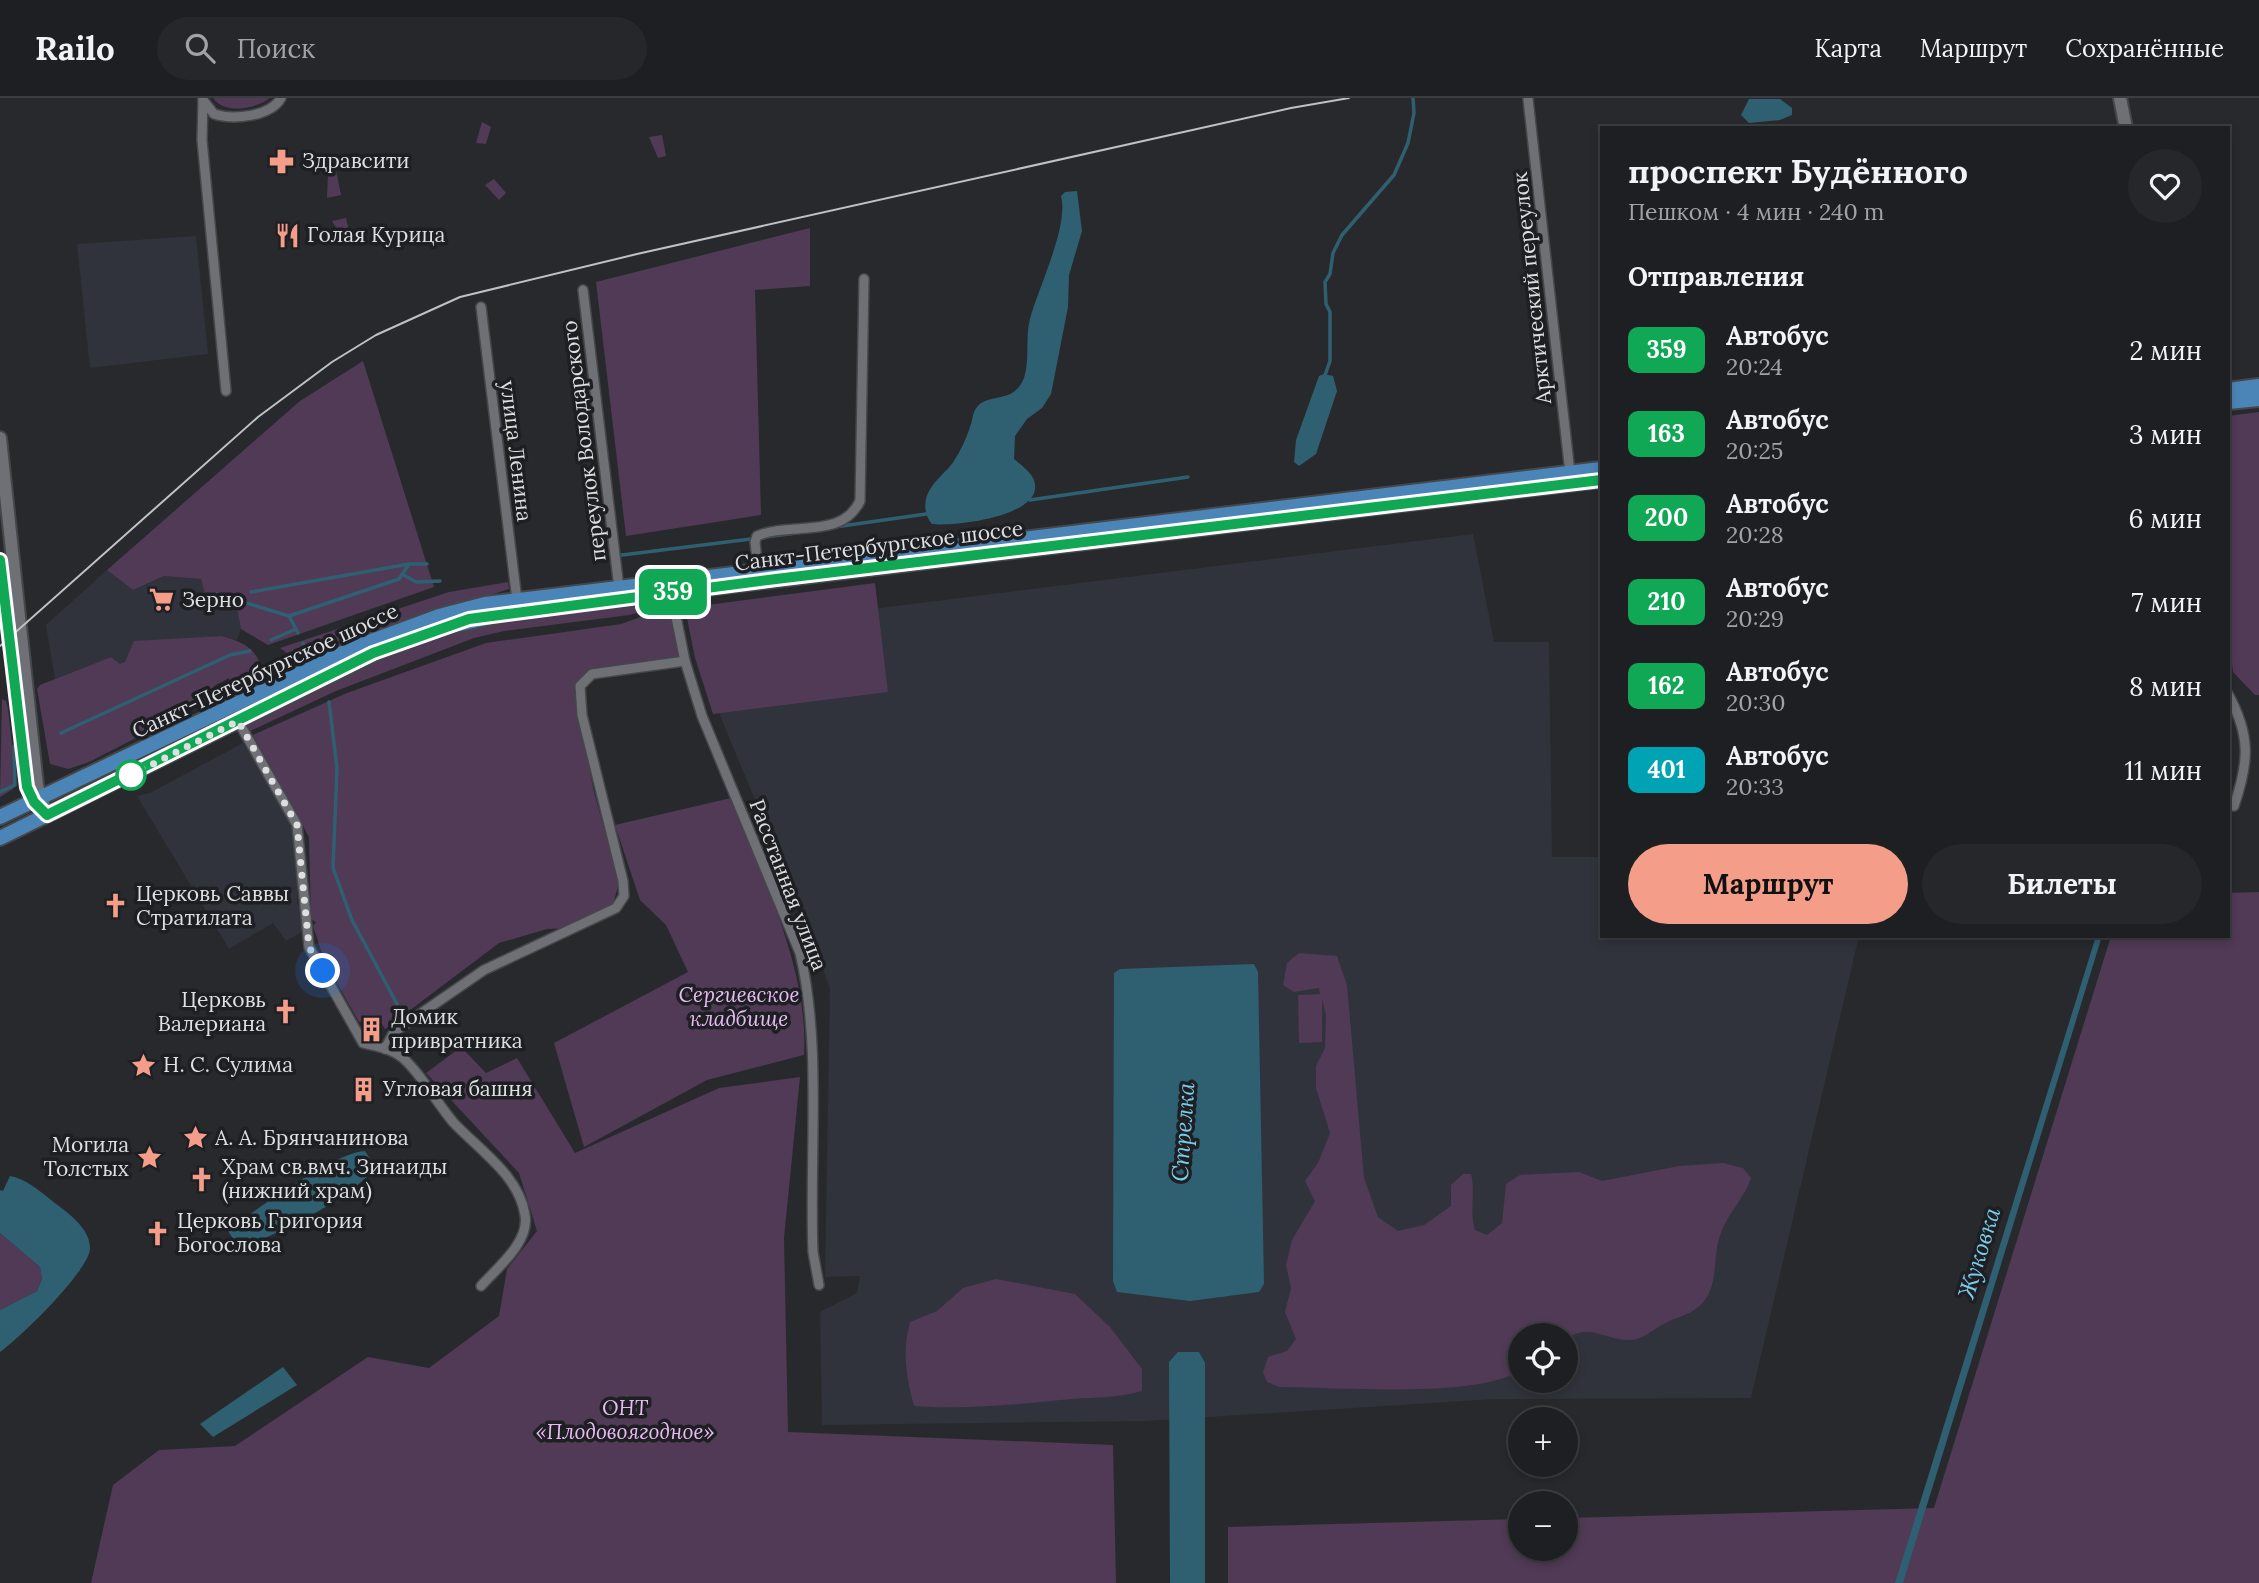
<!DOCTYPE html>
<html lang="ru">
<head>
<meta charset="utf-8">
<style>
  body { margin:0; font-family:Lora,serif; background:#26272a; color:#f1f3f6; height:100vh; display:flex; flex-direction:column; font-size:26px; white-space:nowrap }
  * { box-sizing:border-box; margin:0 }
  p { font-size:23px; color:#a1a2a5 }
  .icon { flex:none; width:38px; height:38px; fill:none; stroke:currentColor; stroke-width:2; stroke-linecap:round; stroke-linejoin:round }
  .map { position:relative; flex:1; overflow:hidden }
  .side { position:absolute; left:1600px; top:28px; width:630px; height:812px; display:flex; flex-direction:column; background:#1e1f22; border-radius:0px; box-shadow:0 4px 10px #0003,0 0 0 2px #3c3d40 }
  .side>* { flex:none }
  .badge { padding:0 14px; border-radius:10px; font-size:24px; line-height:46px }
  .fabs { position:absolute; left:1508px; top:1225px; display:grid; gap:14px }
  .fabs a { display:grid; place-items:center; width:70px; height:70px; border-radius:50%; background:#1e1f22; box-shadow:0 4px 10px #0003,0 0 0 2px #3c3d40; font-size:35px }
  .you { position:absolute; width:35px; height:35px; margin:-18px; border:5px solid #fff; border-radius:50%; background:#1a73e8; box-shadow:0 0 0 10px #1a73e833 }
  .map>.badge { position:absolute; translate:-50% -50%; box-shadow:0 0 0 4px #fff }
  h2 { padding:0 28px; font-size:26px; line-height:63px }
  .round { display:grid; place-items:center; flex:none; width:74px; height:74px; border-radius:37px; background:#26272a }
  .headline { display:flex; align-items:center; justify-content:space-between; height:119px; padding:0 28px }
  h1 { font-size:33px; font-weight:700; line-height:52px }
  .primary-button { display:flex; gap:14px; margin-top:auto; padding:14px 28px }
  .primary-button a { flex:1; height:80px; border-radius:42px; background:#f49e8a; color:#111; font-size:28px; font-weight:700; line-height:80px; text-align:center }
  .primary-button a+a { background:#26272a; color:#f1f3f6 }
  ul { padding:0; list-style:none }
  li { display:flex; align-items:center; gap:21px; height:84px; padding:0 28px }
  li div { flex:1 }
  li b { display:block; font-size:26px }
  li em { font-style:normal }
  li .badge { min-width:77px; font-weight:700; text-align:center }
  header { display:flex; align-items:center; gap:42px; box-sizing:border-box; height:98px; padding:0 35px; background:#1e1f22; border-bottom:2px solid #3c3d40 }
  header strong { font-size:33px }
  nav { display:flex; gap:38px; margin-inline-start:auto; font-size:24px }
  .search { width:490px; height:63px; background:#26272a; display:flex; align-items:center; gap:18px; box-sizing:border-box; padding:0 24px; border-radius:38px; color:#a1a2a5; font-size:26px }
  .map>svg:first-child { display:block }
</style>
</head>
<body>
<header>
<strong>Railo</strong>
<div class="search"><svg class="icon" aria-label="search" viewBox="0 0 24 24"><circle cx="10" cy="10" r="6"/><path d="M15 15l6 6"/></svg>Поиск</div>
<nav><a>Карта</a><a>Маршрут</a><a>Сохранённые</a></nav>
</header>
<div class="map">
<svg width="2259" height="1485" viewBox="0 0 2259 1485">
  <rect width="100%" height="100%" fill="#28292d"/>
  <g fill="#30333b" fill-rule="evenodd">
    <polygon points="196,138 208,256 90,270 77,146"/>
    <path d="M 1473,436 L 1494,544 L 1549,544 L 1552,759 L 1601,759 L 1601,838 L 1859,838 L 1751,1300 L 1495,1301 L 1145,1323 L 822,1327 L 820,1214 L 857,1195 L 860,1178 L 825,1179 L 830,891 L 773,728 L 765,726 L 719,615 L 695,533 ZM 1521,1237 L 1566,1237 L 1566,1283 L 1521,1283 Z"/>
    <polygon points="107,472 133,492 164,478 202,481 205,496 238,510 241,531 237,542 222,538 198,541 120,566 111,559 55,581 46,527"/>
    <polygon points="243,645 293,728 298,767 297,804 305,827 300,835 286,843 273,825 229,851 137,698 150,695"/>
  </g>
  <g fill="#503a55">
    <path d="M 213,0 L 270,0 C 255,11 225,17 213,0 Z"/>
    <polygon points="482,24 491,29 486,46 476,45"/>
    <polygon points="662,37 666,58 658,60 649,39"/>
    <polygon points="336,72 341,97 327,100 328,76"/>
    <polygon points="494,81 506,95 499,102 485,87"/>
    <polygon points="346,120 352,145 346,146 332,123"/>
    <polygon points="810,130 810,188 755,192 761,417 626,438 596,184"/>
    <polygon points="363,263 434,489 268,547 241,531 237,510 205,496 201,481 164,478 133,492 107,472 300,303"/>
    <polygon points="2259,314 2259,597 2255,597 2233,574 2228,527 2228,318"/>
    <polygon points="508,484 509,491 382,532 323,558 294,560 280,550 449,494"/>
    <polygon points="875,485 888,594 713,616 695,560 685,510"/>
    <path d="M 664,502 L 667,508 L 629,517 L 504,533 L 474,540 L 336,593 L 250,633 L 245,625 C 313,591 380,553 453,532 C 520,512 595,510 664,502 Z"/>
    <polygon points="670,514 680,558 591,573 574,591 594,694 619,785 613,806 567,830 547,831 499,845 385,931 377,918 359,924 325,864 313,828 316,824 311,821 309,739 253,637 347,595 486,545 621,526 646,517"/>
    <path d="M 222,538 C 241,543 261,552 261,575 L 235,591 L 229,580 L 214,588 L 218,598 L 89,664 L 68,671 L 50,666 L 37,591 L 40,587 L 111,559 L 120,566 L 125,564 L 134,543 Z"/>
    <polygon points="2,601 6,603 8,611 16,680 13,691 0,699"/>
    <path d="M 731,700 C 762,779 809,871 804,957 L 707,982 L 584,1049 L 554,945 L 688,874 L 666,827 L 640,802 L 615,727 Z"/>
    <polygon points="2259,794 2259,1485 1228,1485 1228,1429 1521,1421 1521,1451 1566,1451 1566,1420 1934,1410 2111,838 2228,838 2228,795"/>
    <path d="M 1299,855 L 1337,858 L 1347,887 L 1364,1080 L 1378,1119 L 1398,1133 L 1424,1127 L 1451,1108 L 1451,1087 L 1463,1076 L 1471,1076 C 1476,1095 1469,1112 1475,1132 L 1487,1137 L 1502,1125 L 1506,1086 L 1520,1077 L 1579,1074 L 1602,1083 L 1679,1068 L 1723,1065 L 1743,1070 L 1751,1080 C 1744,1100 1730,1113 1722,1132 C 1709,1162 1724,1195 1691,1214 C 1682,1219 1671,1221 1662,1227 C 1651,1233 1641,1243 1628,1242 C 1604,1241 1589,1225 1566,1241 L 1566,1237 L 1521,1237 L 1521,1272 C 1478,1301 1334,1289 1279,1289 L 1267,1284 L 1263,1274 L 1268,1259 L 1287,1253 L 1296,1241 L 1285,1214 L 1291,1190 L 1286,1167 L 1292,1142 L 1315,1103 L 1305,1083 L 1318,1065 L 1330,1035 L 1316,990 L 1316,968 L 1325,950 L 1326,917 L 1322,901 L 1322,944 L 1299,945 L 1298,897 L 1320,896 L 1319,890 L 1294,894 L 1283,887 L 1287,865 Z"/>
    <polygon points="461,949 486,975 517,960 575,1055 719,990 800,979 784,1140 788,1334 1113,1347 1116,1485 91,1485 113,1387 159,1352 235,1348 368,1259 429,1270 499,1218 507,1171 537,1133 519,1075 426,975"/>
    <polygon points="0,1135 40,1169 42,1181 37,1193 0,1212"/>
    <path d="M 996,1181 L 1075,1196 L 1110,1229 L 1142,1271 L 1142,1293 C 1118,1300 1097,1299 1072,1301 C 1018,1306 968,1312 914,1308 C 906,1279 902,1253 910,1224 L 937,1213 L 963,1190 Z"/>
  </g>
  <g fill="#2e6072">
    <polygon points="1749,1 1780,1 1792,10 1792,17 1780,22 1749,25 1741,17"/>
    <path d="M 1077,93 L 1082,133 L 1069,177 L 1068,209 L 1051,296 L 1042,310 L 1027,321 L 1015,338 L 1014,361 C 1020,366 1030,373 1033,380 C 1051,418 953,429 932,426 C 926,419 924,411 926,401 C 930,385 945,376 954,363 C 960,354 967,339 970,329 C 973,322 972,315 977,309 C 990,294 1013,307 1024,280 C 1030,263 1025,239 1030,221 C 1038,190 1069,129 1061,98 L 1065,94 Z"/>
    <polygon points="1324,276 1333,278 1337,293 1316,356 1299,368 1294,364 1296,342 1319,278"/>
    <polygon points="2096,838 2102,838 1903,1485 1895,1485"/>
    <polygon points="1254,866 1258,874 1264,1186 1259,1194 1190,1203 1117,1194 1113,1183 1114,875 1120,871"/>
    <path d="M 365,1053 L 373,1065 L 373,1072 C 350,1101 279,1135 244,1149 L 236,1145 L 228,1133 C 253,1113 335,1054 365,1053 Z"/>
    <path d="M 10,1078 C 28,1081 44,1097 59,1108 C 72,1118 90,1132 90,1150 C 90,1172 20,1240 0,1254 L 0,1212 L 37,1193 L 42,1181 L 40,1169 L 0,1135 L 0,1092 L 3,1093 Z"/>
    <polygon points="1178,1254 1199,1254 1205,1265 1205,1485 1170,1485 1169,1264"/>
    <polygon points="283,1269 297,1287 213,1339 200,1326"/>
  </g>
  <g fill="none" stroke-linecap="round" stroke-linejoin="round">
    <g stroke="#2e6072" stroke-width="3.5">
      <polyline points="1324,280 1330,263 1330,214 1326,206 1325,184 1330,176 1333,155 1342,137 1394,77 1408,45 1414,15 1413,0"/>
      <polyline points="1030,402 1188,379"/>
      <polyline points="835,429 926,416"/>
      <polyline points="765,439 796,435"/>
      <polyline points="622,457 751,441"/>
      <polyline points="402,476 416,484 440,483"/>
      <polyline points="251,494 409,466 427,466"/>
      <polyline points="217,496 289,518 298,535"/>
      <polyline points="289,518 399,481 409,466"/>
      <polyline points="271,542 296,531"/>
      <polyline points="303,545 310,558"/>
      <polyline points="329,604 337,670 333,770 352,822 397,906"/>
      <polyline points="61,635 230,557 250,553"/>
      <polyline points="0,694 15,687 14,648"/>
    </g>
    <defs>
      <g id="minor">
        <polyline points="1528,1 1570,375"/>
        <polyline points="203,2 202,42 226,293"/>
        <path d="M 203,2 L 214,16 C 233,22 270,19 281,0"/>
        <polyline points="583,192 619,490"/>
        <polyline points="481,209 517,502"/>
        <path d="M 758,471 L 755,444 L 757,438 C 792,423 841,442 860,403 L 864,181"/>
        <path d="M 671,494 L 685,563 L 702,618 L 800,855 C 822,947 809,1059 813,1154 L 819,1187"/>
        <path d="M 2228,596 C 2251,638 2249,664 2234,708"/>
        <path d="M 238,623 L 297,727 L 309,849 L 363,945 C 377,948 392,951 403,960 C 423,978 436,1004 453,1024 C 478,1051 519,1077 525,1117 C 530,1144 497,1170 481,1188"/>
        <polyline points="385,951 394,934 484,872 616,810 624,798 623,783 582,617 580,588 592,576 685,563"/>
      </g>
      <g id="secondary">
        <polyline points="2120,0 2126,30"/>
        <polyline points="0,340 37,688 47,717"/>
        <polyline points="0,462 27,689 39,709"/>
      </g>
      <g id="primary">
        <polyline points="2228,292 2259,288"/>
        <polyline points="2228,304 2259,301"/>
        <polyline points="0,719 355,549 439,518 485,506 1601,371"/>
        <polyline points="0,740 373,556 436,531 518,513 1601,382"/>
      </g>
    </defs>
    <use href="#minor" stroke="#46474a" stroke-width="12"/>
    <use href="#secondary" stroke="#46474a" stroke-width="16"/>
    <use href="#primary" stroke="#46474a" stroke-width="18"/>
    <use href="#minor" stroke="#6f7075" stroke-width="9"/>
    <use href="#secondary" stroke="#6f7075" stroke-width="12"/>
    <use href="#primary" stroke="#4b85b7" stroke-width="14"/>
    <polyline stroke="#c0c1c3" stroke-width="2" points="0,548 258,319 332,264 376,237 460,199 637,156 1291,10 1349,0"/>
  </g>
  <g fill="none" stroke-linecap="round" stroke-linejoin="round">
    <defs>
      <polyline id="line" points="0,462 27,689 34,704 47,717 373,555 469,521 776,481 1601,382"/>
    </defs>
    <use href="#line" stroke="#fff" stroke-width="16"/>
    <use href="#line" stroke="#10a855" stroke-width="10"/>
    <polyline stroke="#dedfe1" stroke-width="7" stroke-dasharray="0 12.6" points="131,677 238,623 297,727 309,849 323,873"/>
  </g>
  <defs>
    <symbol id="pharmacy-bare" viewBox="-9 -9 18 18"><path d="M-2-6h4v4h4v4h-4v4h-4v-4h-4v-4h4Z" fill="#f49e8a" stroke="#1e1f23" stroke-width="2.5" paint-order="stroke"/></symbol>
    <symbol id="restaurant-bare" viewBox="-9 -9 18 18"><path d="M-5-6h1v4h1v-4h1v4h1v-4h1v5L-1.5 .5V6h-2V.5L-5-1ZM5-6V6H3V1.5H1.5Q1.5-4 5-6Z" fill="#f49e8a" stroke="#1e1f23" stroke-width="2.5" paint-order="stroke"/></symbol>
    <symbol id="supermarket-bare" viewBox="-9 -9 18 18"><path d="M-6-5.5h2.5l.6 2H6L4.5 2H-2.5L-4.4-4H-6ZM-1.5 3.2a1.3 1.3 0 1 0 .1 0ZM3 3.2a1.3 1.3 0 1 0 .1 0Z" fill="#f49e8a" stroke="#1e1f23" stroke-width="2.5" paint-order="stroke"/></symbol>
    <symbol id="church-bare" viewBox="-9 -9 18 18"><path d="M-1.2-6h2.4v3.5h3.3v2.4h-3.3V6h-2.4V-.1h-3.3v-2.4h3.3Z" fill="#f49e8a" stroke="#1e1f23" stroke-width="2.5" paint-order="stroke"/></symbol>
    <symbol id="building-bare" viewBox="-9 -9 18 18"><path d="M-4-6H4V6H1V3H-1V6H-4ZM-2.5-4.3h1.7v1.8h-1.7ZM.8-4.3h1.7v1.8H.8ZM-2.5-1h1.7V.8h-1.7ZM.8-1h1.7V.8H.8Z" fill="#f49e8a" stroke="#1e1f23" stroke-width="2.5" paint-order="stroke"/></symbol>
    <symbol id="sight-bare" viewBox="-9 -9 18 18"><path d="M0-6L1.8-2.2L6-1.7L2.9 1.2L3.7 5.4L0 3.3L-3.7 5.4L-2.9 1.2L-6-1.7L-1.8-2.2Z" fill="#f49e8a" stroke="#1e1f23" stroke-width="2.5" paint-order="stroke"/></symbol>
  </defs>
  <g fill-rule="evenodd">
    <use href="#pharmacy-bare" x="264" y="46" width="35" height="35"/>
    <use href="#restaurant-bare" x="270" y="120" width="35" height="35"/>
    <use href="#supermarket-bare" x="144" y="484" width="35" height="35"/>
    <use href="#church-bare" x="98" y="790" width="35" height="35"/>
    <use href="#church-bare" x="268" y="896" width="35" height="35"/>
    <use href="#building-bare" x="354" y="914" width="35" height="35"/>
    <use href="#sight-bare" x="126" y="950" width="35" height="35"/>
    <use href="#building-bare" x="346" y="974" width="35" height="35"/>
    <use href="#sight-bare" x="178" y="1022" width="35" height="35"/>
    <use href="#sight-bare" x="132" y="1042" width="35" height="35"/>
    <use href="#church-bare" x="184" y="1064" width="35" height="35"/>
    <use href="#church-bare" x="140" y="1118" width="35" height="35"/>
  </g>
  <circle fill="#fff" stroke="#10a855" stroke-width="3.5" cx="131" cy="677" r="14"/>
  <g text-anchor="middle" stroke-width="7" stroke-linejoin="round" paint-order="stroke">
    <g font-size="21" fill="#dedfe1" stroke="#1e1f23" text-anchor="start">
      <text x="302" y="70">Здравсити</text>
      <text x="307" y="144">Голая Курица</text>
      <text x="182" y="509">Зерно</text>
      <text x="136" y="803">Церковь Саввы<tspan x="136" dy="24">Стратилата</tspan></text>
      <text x="266" y="909" text-anchor="end">Церковь<tspan x="266" dy="24">Валериана</tspan></text>
      <text x="391" y="926">Домик<tspan x="391" dy="24">привратника</tspan></text>
      <text x="163" y="974">Н. С. Сулима</text>
      <text x="383" y="998">Угловая башня</text>
      <text x="215" y="1047">А. А. Брянчанинова</text>
      <text x="129" y="1054" text-anchor="end">Могила<tspan x="129" dy="24">Толстых</tspan></text>
      <text x="222" y="1076">Храм св.вмч. Зинаиды<tspan x="222" dy="24">(нижний храм)</tspan></text>
      <text x="177" y="1130">Церковь Григория<tspan x="177" dy="24">Богослова</tspan></text>
    </g>
    <g font-size="21" fill="#dedfe1" stroke="#1e1f23">
      <text transform="translate(1532 190) rotate(-96)" y="7">Арктический переулок</text>
      <text transform="translate(584 343) rotate(-97)" y="7">переулок Володарского</text>
      <text transform="translate(516 353) rotate(83)" y="7">улица Ленина</text>
      <text transform="translate(879 448) rotate(-7)" y="7">Санкт-Петербургское шоссе</text>
      <text transform="translate(265 573) rotate(-25)" y="7">Санкт-Петербургское шоссе</text>
      <text transform="translate(788 787) rotate(69)" y="7">Расстанная улица</text>
    </g>
    <g font-size="21" font-style="italic" fill="#e9baf2" stroke="#1e1f23">
      <text x="739" y="904">Сергиевское<tspan x="739" dy="24">кладбище</tspan></text>
      <text x="625" y="1317">ОНТ<tspan x="625" dy="24">«Плодовоягодное»</tspan></text>
    </g>
    <g font-size="23" font-style="italic" fill="#7acceb" stroke="#1e1f23">
      <text transform="translate(1183 1034) rotate(-86)" y="8">Стрелка</text>
      <text transform="translate(1979 1155) rotate(-73)" y="8">Жуковка</text>
    </g>
  </g>
</svg>
<div class="fabs">
<a><svg class="icon" aria-label="locate" viewBox="0 0 24 24"><circle cx="12" cy="12" r="6"/><path d="M12 2v4M12 18v4M2 12h4M18 12h4"/></svg></a>
<a>+</a>
<a>−</a>
</div>
<div class="you" style="left:323px;top:873px"></div>
<b class="badge" style="left:673px;top:494px;background:#10a855;color:#fff">359</b>
<section class="side">
<div class="headline"><div><h1>проспект Будённого</h1><p>Пешком · 4 мин · 240 m</p></div><a class="round"><svg class="icon" aria-label="heart" viewBox="0 0 24 24"><path d="M12 20l-8-8c-3-5 5-10 8-4 3-6 11-1 8 4z"/></svg></a></div>
<h2>Отправления</h2>
<ul>
<li><span class="badge" style="background:#10a855;color:#fff">359</span><div><b>Автобус</b><p>20:24</p></div><em>2 мин</em></li>
<li><span class="badge" style="background:#10a855;color:#fff">163</span><div><b>Автобус</b><p>20:25</p></div><em>3 мин</em></li>
<li><span class="badge" style="background:#10a855;color:#fff">200</span><div><b>Автобус</b><p>20:28</p></div><em>6 мин</em></li>
<li><span class="badge" style="background:#10a855;color:#fff">210</span><div><b>Автобус</b><p>20:29</p></div><em>7 мин</em></li>
<li><span class="badge" style="background:#10a855;color:#fff">162</span><div><b>Автобус</b><p>20:30</p></div><em>8 мин</em></li>
<li><span class="badge" style="background:#00a3b4;color:#fff">401</span><div><b>Автобус</b><p>20:33</p></div><em>11 мин</em></li>
</ul>
<div class="primary-button"><a>Маршрут</a><a>Билеты</a></div>
</section>
</div>
</body>
</html>
